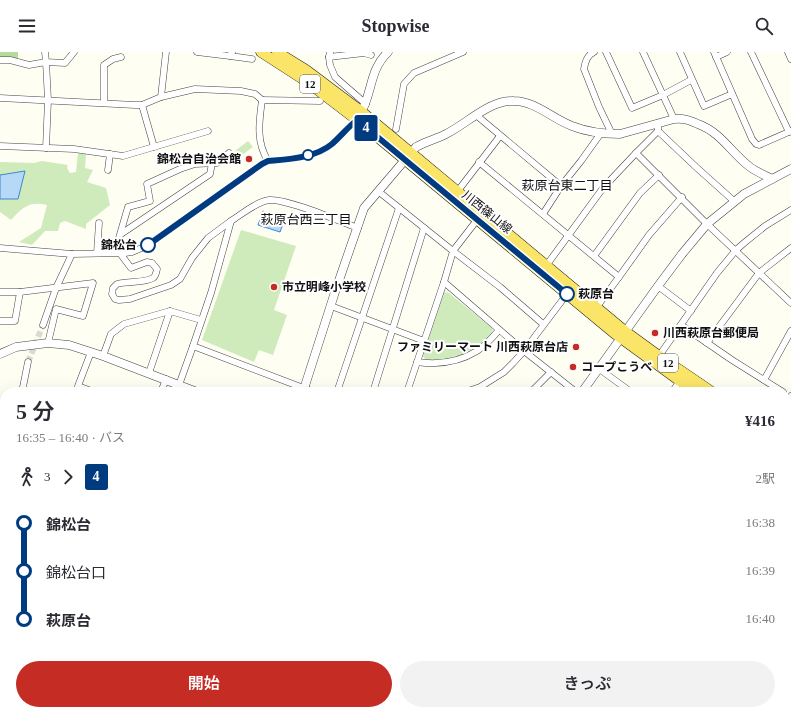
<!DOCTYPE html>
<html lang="ja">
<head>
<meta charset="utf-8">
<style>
  body { margin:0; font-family:"Times New Roman","Noto Sans JP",serif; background:#f2f2f3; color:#2b2b33; height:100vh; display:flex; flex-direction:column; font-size:15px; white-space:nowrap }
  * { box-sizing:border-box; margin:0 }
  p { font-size:13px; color:#7c7c81 }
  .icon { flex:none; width:22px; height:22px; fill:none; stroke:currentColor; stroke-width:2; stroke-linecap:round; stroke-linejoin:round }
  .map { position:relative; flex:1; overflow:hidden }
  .panel { position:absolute; left:0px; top:335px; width:791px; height:328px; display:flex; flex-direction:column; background:#fff; border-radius:16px 16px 0 0; box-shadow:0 4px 16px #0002 }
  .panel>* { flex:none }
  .badge { padding:0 8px; border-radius:3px; font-size:14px; line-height:26px }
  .map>.badge { position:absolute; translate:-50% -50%; box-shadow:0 0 0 2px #fff }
  .legs { display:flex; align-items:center; gap:6px; height:44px; padding:0 16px; font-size:13px }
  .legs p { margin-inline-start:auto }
  .headline { display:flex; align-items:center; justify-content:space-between; height:68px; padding:0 16px }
  h1 { font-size:22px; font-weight:600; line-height:30px }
  .cta { display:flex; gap:8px; margin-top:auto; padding:8px 16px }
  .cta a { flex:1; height:46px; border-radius:24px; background:#c42c24; color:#fff; font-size:16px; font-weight:600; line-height:46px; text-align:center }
  .cta a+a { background:#f2f2f3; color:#2b2b33 }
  ul { padding:0 16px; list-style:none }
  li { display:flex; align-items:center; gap:14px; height:48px; font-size:15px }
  li i { display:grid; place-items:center; width:6px; height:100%; margin:0 5px; background:currentColor }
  li i::after { content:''; width:10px; height:10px; margin:-5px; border:3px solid; border-radius:50%; background:#fff }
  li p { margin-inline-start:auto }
  li:first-child i { background:linear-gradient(#0000 50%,currentColor 0) }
  li:last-child i { background:linear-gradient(currentColor 50%,#0000 0) }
  header { display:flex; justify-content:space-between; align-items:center; height:52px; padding:0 16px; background:#fff; font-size:18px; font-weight:600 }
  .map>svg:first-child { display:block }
</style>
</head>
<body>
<header><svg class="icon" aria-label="menu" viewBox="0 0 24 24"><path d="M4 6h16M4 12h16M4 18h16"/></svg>Stopwise<svg class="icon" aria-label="search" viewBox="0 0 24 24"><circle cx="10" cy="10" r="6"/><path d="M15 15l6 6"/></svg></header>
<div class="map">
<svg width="791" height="663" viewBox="0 0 791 663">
  <rect width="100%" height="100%" fill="#fffef3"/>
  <g fill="#cfebbb">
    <polygon points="248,89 253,95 239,105 235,99"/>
    <path d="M 78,101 L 86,102 L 85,116 L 93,118 L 87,130 L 106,136 L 110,153 L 86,172 L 86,177 L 65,169 L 60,171 L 58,179 L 45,179 L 32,193 L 19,190 L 41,176 L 47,153 C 29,149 23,155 11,168 L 0,160 L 0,110 L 34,111 L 42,109 L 68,113 L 67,116 L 70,121 L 76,120 Z"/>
    <polygon points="241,178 296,194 274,258 287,263 273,303 259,298 254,310 202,288"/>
    <path d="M 444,240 L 449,241 L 492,276 L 493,278 C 486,293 458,306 442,308 C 437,309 431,308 426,308 L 423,304 Z"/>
  </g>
  <g fill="#b1dc9a">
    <polygon points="0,0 18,0 18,7 0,5"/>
    <polygon points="655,658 680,658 685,663 650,663"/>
  </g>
  <g fill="#b7d9f7" stroke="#3c87d0">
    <polygon points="25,119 18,147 0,147 0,123"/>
    <polygon points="263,159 285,167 280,180 258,173"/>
  </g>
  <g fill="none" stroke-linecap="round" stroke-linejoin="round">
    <polyline stroke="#dbdad1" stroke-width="6" stroke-dasharray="6 3" stroke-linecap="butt" points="28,310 43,273"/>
    <defs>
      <g id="minor">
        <polyline points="45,0 46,10 65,11 74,0"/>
        <polyline points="197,0 230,4 232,0"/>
        <polyline points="330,0 329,5 364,1 371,3"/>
        <path d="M 594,0 C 587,3 585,10 584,17 L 599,55 L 612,82"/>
        <polyline points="606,0 632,56 663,43 691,28"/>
        <polyline points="643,0 674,67"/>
        <polyline points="680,0 704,54 732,42"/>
        <polyline points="714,0 752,87 756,92 759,93 791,79"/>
        <polyline points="751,0 789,80"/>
        <polyline points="788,0 791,7"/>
        <polyline points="230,4 252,7"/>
        <polyline points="329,5 330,13 335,25 366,52"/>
        <polyline points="716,5 727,0"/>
        <polyline points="0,8 10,8 29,13 46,10 48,48 46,96"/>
        <polyline points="161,45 166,0"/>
        <polyline points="0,46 135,53 142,53 161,45 195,37 241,39 255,42 262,48"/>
        <polyline points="104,51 104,13 113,7 121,5"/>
        <polyline points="142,53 154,95"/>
        <polyline points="476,63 561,134"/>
        <polyline points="658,71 658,79 636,101 707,172 791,251"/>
        <polyline points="396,77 404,32 414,21 463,0"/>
        <polyline points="658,79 696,115 735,150"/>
        <polyline points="0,94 74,97 123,104 208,79"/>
        <path d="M 229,101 L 217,111 L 195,112 L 180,117 L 147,132 L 150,149 L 128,155 L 116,196 L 131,216 L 147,210 L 152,211 L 157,217 C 156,221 156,224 153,226 C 146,231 126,229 117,232 L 113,236 L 112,242 L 115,247 L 119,248 L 130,247 L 171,233 L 180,227 L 192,206 L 208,186 L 231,169"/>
        <path d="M 268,109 C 256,90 259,70 262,48 L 320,49"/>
        <polyline points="479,110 619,225 596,256"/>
        <polyline points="108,118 110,102"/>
        <polyline points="378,139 453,199 444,230 524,299 576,340"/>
        <polyline points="457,140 500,84"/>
        <polyline points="543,162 561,134 581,109 601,81"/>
        <polyline points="477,168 453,199 500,235 543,272"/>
        <polyline points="121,182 210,122 212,111"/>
        <path d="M 0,196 L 72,202 L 125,201 L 132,200 L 144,195 L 262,112 L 268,109 C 289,107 314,106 331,92 C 340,85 347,75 357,68"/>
        <polyline points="97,201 99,171"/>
        <polyline points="594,204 640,141 659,123"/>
        <polyline points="546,214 603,136 636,101"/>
        <polyline points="619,225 649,183 682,145"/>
        <polyline points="658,234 691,259"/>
        <polyline points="0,240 20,240 93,231 83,264 56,257 48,291"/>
        <polyline points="331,254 424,289"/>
        <polyline points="0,269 15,269 20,240"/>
        <polyline points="43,273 56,236 72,202"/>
        <polyline points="681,273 732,308 783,340"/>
        <polyline points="707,291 759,221 791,196"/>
        <polyline points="91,300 78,334 94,340"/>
        <polyline points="103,304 111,282 124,272 170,259 201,268"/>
        <polyline points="659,304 717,221 736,198 744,191 765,174 791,158"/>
        <path d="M 417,310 C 438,313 459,310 477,299 C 485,294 493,285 499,278"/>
        <polyline points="598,316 631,340"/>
        <polyline points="149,321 170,259"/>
        <polyline points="764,328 791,279"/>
        <polyline points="179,333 193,294"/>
        <polyline points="22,340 28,310"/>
        <polyline points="161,340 166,327"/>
        <path d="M 314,340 L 193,294 L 211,241 L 231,169 C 242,162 256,150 269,148 C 286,146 339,169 358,176"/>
        <polyline points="337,340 399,156"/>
        <polyline points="373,340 424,176"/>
        <polyline points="407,340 444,230"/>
        <polyline points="465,340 480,335 504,320 513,311 524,299 567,242"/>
        <polyline points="531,340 551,320"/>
        <polyline points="672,340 680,329"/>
        <polyline points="786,353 791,344"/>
        <polyline points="0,372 5,371"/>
        <polyline points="786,436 791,439"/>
        <polyline points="786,488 791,480"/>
        <polyline points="786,536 791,533"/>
        <polyline points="786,545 791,554"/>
        <polyline points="0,547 5,427"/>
        <polyline points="786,617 791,613"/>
        <polyline points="786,638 791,648"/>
        <polyline points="143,658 144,663"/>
        <polyline points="310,658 313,663"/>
        <polyline points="712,658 716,663"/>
        <polyline points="752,658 755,663"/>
        <polyline points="14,663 14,658"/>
        <polyline points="153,663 161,658"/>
        <polyline points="331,663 333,658"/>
        <polyline points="367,663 369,658"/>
        <polyline points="421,663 422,658"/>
        <polyline points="451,663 452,658"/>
        <polyline points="554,663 565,658"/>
        <polyline points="624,663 630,658"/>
        <polyline points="646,663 651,658"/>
        <polyline points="727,663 733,658"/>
      </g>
      <g id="tertiary">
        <path d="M 359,64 C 373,43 368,19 388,0"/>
        <polyline points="0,302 16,295 48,291 69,293 103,304 197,340"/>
        <path d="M 303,340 L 335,240 L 364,156 L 416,95 C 426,89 437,87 446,82 C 468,71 489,48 514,49 C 535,49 553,67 572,74 C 587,80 604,82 620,82 L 674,67 C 683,66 689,68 698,72 C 722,81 731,101 750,115 C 757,120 764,123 772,127"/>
        <polyline points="582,340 658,234 682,202 707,172 744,142 791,117"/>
        <polyline points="408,663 410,658"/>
      </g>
      <g id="primary">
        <polyline points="261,0 306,29 357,68 614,281 680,329 697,340"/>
        <polyline points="277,0 306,18 362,60 626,280 659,304 712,340"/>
        <polyline points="786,383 791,386"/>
        <polyline points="786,394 791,397"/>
      </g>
    </defs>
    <use href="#minor" stroke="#434343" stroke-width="7"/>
    <use href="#tertiary" stroke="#434343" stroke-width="9"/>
    <use href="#primary" stroke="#212121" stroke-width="11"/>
    <use href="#minor" stroke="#fff" stroke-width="6"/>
    <use href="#tertiary" stroke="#fff" stroke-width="8"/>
    <use href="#primary" stroke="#fae568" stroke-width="10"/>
  </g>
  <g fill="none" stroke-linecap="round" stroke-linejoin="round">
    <defs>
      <path id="line-1" d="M 148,193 L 262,112 L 268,109 C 289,107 315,106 332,92 C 341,84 348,75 357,68 L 567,242"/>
    </defs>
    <use href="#line-1" stroke="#fff" stroke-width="9"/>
    <use href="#line-1" stroke="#003b80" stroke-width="6"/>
  </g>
  <g fill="#fff" stroke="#003b80" stroke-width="2">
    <circle cx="308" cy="103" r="5"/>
    <circle cx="148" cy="193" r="7"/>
    <circle cx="567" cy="242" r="7"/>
  </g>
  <g fill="#c42c24" stroke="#fff" stroke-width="1.5">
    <circle cx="249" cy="107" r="4"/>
    <circle cx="274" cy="235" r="4"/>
    <circle cx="655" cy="281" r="4"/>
    <circle cx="576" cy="295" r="4"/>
    <circle cx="573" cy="315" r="4"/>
  </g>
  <g text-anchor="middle" stroke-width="4" stroke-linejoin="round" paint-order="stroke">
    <g fill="#fff" stroke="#585858" stroke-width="1">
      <rect x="300" y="23" width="20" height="18" rx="3"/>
      <rect x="658" y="302" width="20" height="18" rx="3"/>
    </g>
    <g font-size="11" font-weight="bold" fill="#101010">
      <text x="310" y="36">12</text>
      <text x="668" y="315">12</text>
    </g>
    <g font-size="12" font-weight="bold" fill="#101010" stroke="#fff" text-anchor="start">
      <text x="241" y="111" text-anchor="end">錦松台自治会館</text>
      <text x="282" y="239">市立明峰小学校</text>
      <text x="663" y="285">川西萩原台郵便局</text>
      <text x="568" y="299" text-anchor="end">ファミリーマート 川西萩原台店</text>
      <text x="581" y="319">コープこうべ</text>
    </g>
    <g font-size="12" fill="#101010" stroke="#fff">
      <text transform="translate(487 160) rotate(39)" y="4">川西篠山線</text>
    </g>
    <g font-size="12" font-weight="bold" fill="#101010" stroke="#fff" text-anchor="end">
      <text x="137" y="197">錦松台</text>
      <text x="578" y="246" text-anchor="start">萩原台</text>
    </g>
    <g font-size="13" fill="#101010" stroke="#fff">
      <text x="567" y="138">萩原台東二丁目</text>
      <text x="306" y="172">萩原台西三丁目</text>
    </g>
  </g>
</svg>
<b class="badge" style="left:366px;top:76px;background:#003b80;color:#fff">4</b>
<section class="panel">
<div class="headline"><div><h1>5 分</h1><p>16:35 – 16:40 · バス</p></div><b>¥416</b></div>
<div class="legs"><svg class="icon" aria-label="walk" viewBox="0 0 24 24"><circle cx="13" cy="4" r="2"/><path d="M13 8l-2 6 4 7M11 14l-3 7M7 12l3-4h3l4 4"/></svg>3<svg class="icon" aria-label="forward" viewBox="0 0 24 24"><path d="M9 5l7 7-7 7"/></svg><b class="badge" style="background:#003b80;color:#fff">4</b><p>2駅</p></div>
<ul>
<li><i style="color:#003b80"></i><b>錦松台</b><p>16:38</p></li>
<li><i style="color:#003b80"></i><span>錦松台口</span><p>16:39</p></li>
<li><i style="color:#003b80"></i><b>萩原台</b><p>16:40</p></li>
</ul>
<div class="cta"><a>開始</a><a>きっぷ</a></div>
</section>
</div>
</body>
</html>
